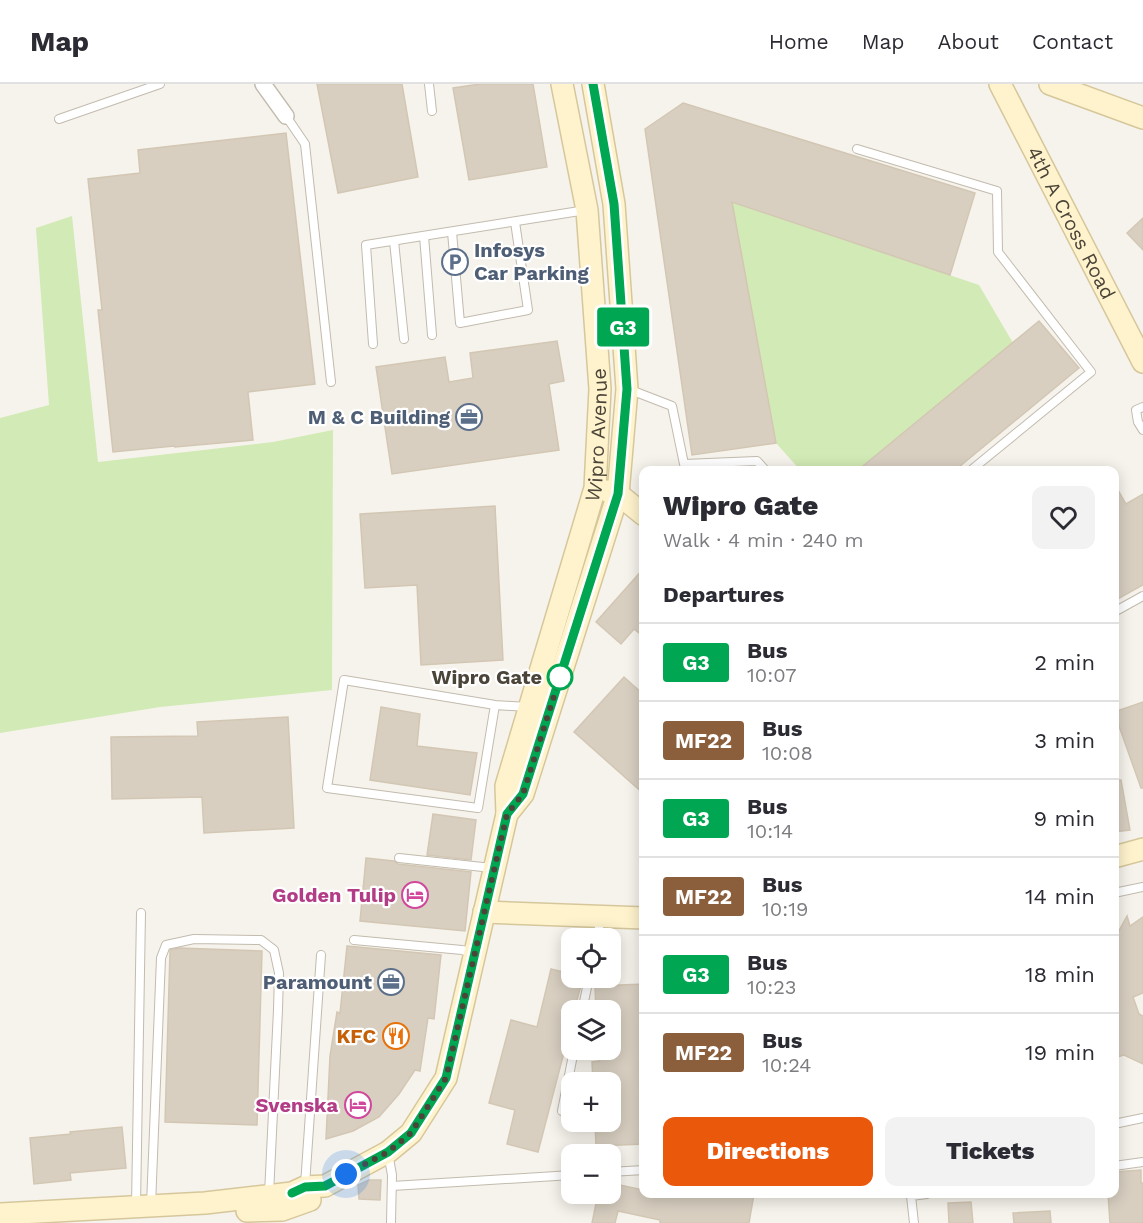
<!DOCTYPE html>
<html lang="en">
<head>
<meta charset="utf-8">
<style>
  body { margin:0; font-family:"Work Sans",sans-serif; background:#f2f2f3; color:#2b2b33; height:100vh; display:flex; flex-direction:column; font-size:22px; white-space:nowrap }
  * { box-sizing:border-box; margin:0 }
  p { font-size:20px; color:#7c7c81 }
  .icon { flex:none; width:33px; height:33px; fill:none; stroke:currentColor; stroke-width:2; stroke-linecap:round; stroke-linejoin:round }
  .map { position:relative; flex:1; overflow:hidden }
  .details { position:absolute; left:639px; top:382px; width:480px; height:732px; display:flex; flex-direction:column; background:#fff; border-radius:12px; box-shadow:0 3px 15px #0003 }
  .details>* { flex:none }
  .badge { padding:0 12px; border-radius:4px; font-size:21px; line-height:39px }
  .fabs { position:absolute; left:561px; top:844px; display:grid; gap:12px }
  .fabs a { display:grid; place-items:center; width:60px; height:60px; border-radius:12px; background:#fff; box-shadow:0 3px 15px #0003; font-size:30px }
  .you { position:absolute; width:30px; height:30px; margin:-15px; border:4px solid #fff; border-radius:50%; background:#1a73e8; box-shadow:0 0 0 9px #1a73e833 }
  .map>.badge { position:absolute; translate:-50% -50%; box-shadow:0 0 0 3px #fff }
  h2 { padding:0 24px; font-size:22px; line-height:54px }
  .round { display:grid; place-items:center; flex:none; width:63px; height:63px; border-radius:12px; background:#f2f2f3 }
  .headline { display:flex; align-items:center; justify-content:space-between; height:102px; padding:0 24px }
  h1 { font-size:28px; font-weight:800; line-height:45px }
  .action { display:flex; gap:12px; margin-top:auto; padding:12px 24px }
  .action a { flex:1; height:69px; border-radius:12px; background:#ea580c; color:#fff; font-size:24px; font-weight:800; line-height:69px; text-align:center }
  .action a+a { background:#f2f2f3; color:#2b2b33 }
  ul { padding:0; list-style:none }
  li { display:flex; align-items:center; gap:18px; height:78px; padding:0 24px; border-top:2px solid #e1e1e2 }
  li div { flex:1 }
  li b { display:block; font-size:22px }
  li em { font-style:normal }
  li .badge { min-width:66px; font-weight:700; text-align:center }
  header { display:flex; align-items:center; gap:36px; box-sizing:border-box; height:84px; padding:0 30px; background:#fff; border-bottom:2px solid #e1e1e2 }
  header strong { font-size:28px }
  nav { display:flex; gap:33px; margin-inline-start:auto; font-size:21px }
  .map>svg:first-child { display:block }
</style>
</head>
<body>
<header>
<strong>Map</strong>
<nav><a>Home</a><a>Map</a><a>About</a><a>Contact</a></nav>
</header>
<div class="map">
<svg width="1143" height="1139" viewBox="0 0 1143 1139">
  <rect width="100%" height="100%" fill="#f6f3ec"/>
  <g fill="#d2eab5">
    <polygon points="732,118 979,201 1013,259 857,387 801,387 776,359"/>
    <polygon points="72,132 98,378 273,358 333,346 332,606 160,623 0,649 0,334 49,321 36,144"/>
  </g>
  <g fill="#d8cfc1" stroke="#d3c7b4" stroke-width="1.5">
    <polygon points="317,0 402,0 418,93 338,109"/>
    <polygon points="480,0 533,0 547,83 469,96 453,4"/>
    <polygon points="683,19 975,109 950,191 732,118 776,359 692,371 645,45"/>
    <polygon points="286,49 315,300 248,308 253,356 175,363 174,362 113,368 98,226 102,226 88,95 140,89 138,66"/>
    <polygon points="1143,134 1143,166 1127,149"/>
    <polygon points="1039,237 1079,284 954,387 857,387"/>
    <polygon points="557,257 564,297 549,300 559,366 392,390 376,283 445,273 449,298 473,294 470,269"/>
    <polygon points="1114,399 1126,420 1143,410 1143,501 1114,517"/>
    <polygon points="495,422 503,576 421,581 417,501 365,504 360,430"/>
    <polygon points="644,484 644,553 634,545 621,560 596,538"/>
    <polygon points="624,593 644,611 644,710 574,648"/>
    <polygon points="1143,618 1143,704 1141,704 1114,628"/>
    <polygon points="381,623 420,630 417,662 477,669 470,711 370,696"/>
    <polygon points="288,633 294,744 204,749 202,713 112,715 111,653 198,652 197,638"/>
    <polygon points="1114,696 1121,696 1130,746 1114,748"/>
    <polygon points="433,730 476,736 471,776 427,771"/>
    <polygon points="366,774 394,777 398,780 471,788 465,847 360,837"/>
    <polygon points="1127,832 1130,842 1143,833 1143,909 1133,913 1139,930 1143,932 1143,980 1124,971 1114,974 1114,856"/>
    <polygon points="347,862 441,871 434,935 428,934 420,987 415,986 399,1010 379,1033 353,1047 326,1055 330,972 337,928 340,929"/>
    <polygon points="179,864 262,867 257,1041 165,1038 170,868 170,866"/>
    <polygon points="551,885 572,890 572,894 583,894 574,927 572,927 572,938 538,1068 507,1060 515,1026 489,1019 511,936 537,943"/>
    <polygon points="644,900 644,1060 596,1062 595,1038 610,1038 610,999 593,999 592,978 599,977 598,966 610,966 610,927 596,927 595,902"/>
    <polygon points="122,1043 126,1084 70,1089 71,1096 34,1100 30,1054 71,1050 70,1048"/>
    <polygon points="1141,1086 1141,1099 1143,1099 1143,1139 1110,1139 1108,1110 1114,1110 1114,1088"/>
    <polygon points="369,1096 381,1096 380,1116 359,1115 358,1101"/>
    <polygon points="610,1099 644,1106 644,1110 754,1110 749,1139 660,1139 660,1136 618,1127 615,1139 592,1139 598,1110 610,1110"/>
    <polygon points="971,1118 973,1139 949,1139 948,1119"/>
    <polygon points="1050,1127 1051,1139 1014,1139 1013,1129"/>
  </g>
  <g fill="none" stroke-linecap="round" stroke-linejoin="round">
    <defs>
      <g id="lane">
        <polyline points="429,0 432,27"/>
        <polyline points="286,32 305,60 331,298"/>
        <polyline points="59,35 160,0"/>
        <polyline points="857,65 997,107 998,168 1091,288 970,387"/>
        <polyline points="452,148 460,239 528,226 515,138"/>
        <polyline points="424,152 432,251"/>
        <polyline points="394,157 404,255"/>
        <polyline points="373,260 366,161 586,126"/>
        <polyline points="628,305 672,322 684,380 757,377 766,387"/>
        <polyline points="1143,323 1136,326 1138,338 1143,346"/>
        <polyline points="1114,528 1143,512"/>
        <polyline points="495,621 478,724 327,704 344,596 495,621 528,623"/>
        <polyline points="399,774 492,784"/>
        <polyline points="1114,809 1143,803"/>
        <polyline points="597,855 601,833"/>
        <polyline points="354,856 462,866 474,869"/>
        <polyline points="582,927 589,894"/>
        <polyline points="562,1027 574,966"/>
        <polyline points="1114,1040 1143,1034"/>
        <polyline points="388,1069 392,1091 391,1139"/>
        <polyline points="1114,1082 1143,1078"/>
        <polyline points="610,1088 644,1086"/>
        <polyline points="305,1101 321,871"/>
        <polyline points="392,1102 572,1091"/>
        <polyline points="136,1121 141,829"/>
        <polyline points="151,1121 161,874 166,861 194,855 261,856 274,866 279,889 278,926 269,1110"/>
        <polyline points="914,1139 911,1112 927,1110"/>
      </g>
      <polyline id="street" points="263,0 286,32"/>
      <g id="secondary">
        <path id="s1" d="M 1000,0 L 1143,278"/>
        <polyline points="1050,0 1143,34"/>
        <polyline points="607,407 618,410 644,431"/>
        <path id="s2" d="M 507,730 L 506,702 L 595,404 L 600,305 L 587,126 L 562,0"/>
        <polyline points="1114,773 1143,765"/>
        <polyline points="484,828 644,834"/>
        <polyline points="247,1127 282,1126 310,1116"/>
        <polyline points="0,1130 205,1119 292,1109 305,1103 325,1102 388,1068 411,1049 446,994 507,730 523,710 618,410 627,305 614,120 593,0"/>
      </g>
    </defs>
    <use href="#lane" stroke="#c2bbae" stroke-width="10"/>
    <use href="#street" stroke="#c2bbae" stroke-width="18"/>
    <use href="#secondary" stroke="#d6c79b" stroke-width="24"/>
    <use href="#lane" stroke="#fff" stroke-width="8"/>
    <use href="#street" stroke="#fff" stroke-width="15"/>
    <use href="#secondary" stroke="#fff3cd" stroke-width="21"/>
  </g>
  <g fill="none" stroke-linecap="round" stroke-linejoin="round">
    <defs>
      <polyline id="line" points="292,1109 305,1103 325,1102 388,1068 411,1049 446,994 507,730 523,710 618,410 627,305 614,120 593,0"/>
    </defs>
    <use href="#line" stroke="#fff" stroke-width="14"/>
    <use href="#line" stroke="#00a651" stroke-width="9"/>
    <polyline stroke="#4b4439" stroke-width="6" stroke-dasharray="0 10.8" points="346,1090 388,1068 411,1049 446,994 507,730 523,710 560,593"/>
  </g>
  <defs>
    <symbol id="parking-ring" viewBox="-11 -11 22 22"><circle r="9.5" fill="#fff" stroke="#5c6f8a" stroke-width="1.5"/><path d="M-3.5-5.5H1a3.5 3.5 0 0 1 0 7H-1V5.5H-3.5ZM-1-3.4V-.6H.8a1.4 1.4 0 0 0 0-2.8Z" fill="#5c6f8a"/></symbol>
    <symbol id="office-ring" viewBox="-11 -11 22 22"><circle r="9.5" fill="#fff" stroke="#5c6f8a" stroke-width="1.5"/><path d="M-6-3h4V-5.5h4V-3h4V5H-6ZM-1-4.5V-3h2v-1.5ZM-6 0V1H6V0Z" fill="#5c6f8a"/></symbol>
    <symbol id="hotel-ring" viewBox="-11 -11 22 22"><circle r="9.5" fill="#fff" stroke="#d1479c" stroke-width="1.5"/><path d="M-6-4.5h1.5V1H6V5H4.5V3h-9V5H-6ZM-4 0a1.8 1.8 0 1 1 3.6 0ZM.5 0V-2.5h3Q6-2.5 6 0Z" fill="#d1479c"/></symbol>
    <symbol id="restaurant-ring" viewBox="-11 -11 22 22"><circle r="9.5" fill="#fff" stroke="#e8710a" stroke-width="1.5"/><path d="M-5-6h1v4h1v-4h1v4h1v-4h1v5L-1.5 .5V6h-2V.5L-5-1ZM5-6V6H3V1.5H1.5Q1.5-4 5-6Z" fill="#e8710a"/></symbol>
  </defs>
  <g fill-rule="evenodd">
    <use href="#parking-ring" x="440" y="163" width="30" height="30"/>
    <use href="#office-ring" x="454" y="318" width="30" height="30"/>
    <use href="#hotel-ring" x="400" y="796" width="30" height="30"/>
    <use href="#office-ring" x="376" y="883" width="30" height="30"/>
    <use href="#restaurant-ring" x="381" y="937" width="30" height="30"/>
    <use href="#hotel-ring" x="343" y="1006" width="30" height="30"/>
  </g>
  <circle fill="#fff" stroke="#00a651" stroke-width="3" cx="560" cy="593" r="12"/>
  <g text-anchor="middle" stroke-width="4.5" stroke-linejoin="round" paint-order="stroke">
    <g font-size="20" fill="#4b4439" stroke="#fff">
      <text dy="7" stroke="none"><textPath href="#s1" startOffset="156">4th A Cross Road</textPath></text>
      <text dy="7" stroke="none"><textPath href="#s2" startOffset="392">Wipro Avenue</textPath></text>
    </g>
    <g font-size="20" font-weight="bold" fill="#4e5e75" stroke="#fff" text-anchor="end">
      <text x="474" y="173" text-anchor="start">Infosys<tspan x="474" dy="23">Car Parking</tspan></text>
      <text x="450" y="340">M &amp; C Building</text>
      <text x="372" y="905">Paramount</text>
    </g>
    <g font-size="20" font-weight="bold" fill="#4b4439" stroke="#fff" text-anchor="end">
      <text x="542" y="600">Wipro Gate</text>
    </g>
    <g font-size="20" font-weight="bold" fill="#b23c85" stroke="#fff" text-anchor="end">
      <text x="396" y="818">Golden Tulip</text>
      <text x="338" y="1028">Svenska</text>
    </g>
    <g font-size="20" font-weight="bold" fill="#c56008" stroke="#fff" text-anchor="end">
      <text x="376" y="959">KFC</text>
    </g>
  </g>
</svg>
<div class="fabs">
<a><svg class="icon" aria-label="locate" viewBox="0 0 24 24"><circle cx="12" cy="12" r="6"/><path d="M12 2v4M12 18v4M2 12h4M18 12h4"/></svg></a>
<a><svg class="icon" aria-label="layers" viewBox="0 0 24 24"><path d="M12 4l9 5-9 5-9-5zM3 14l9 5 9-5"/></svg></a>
<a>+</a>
<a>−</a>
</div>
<div class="you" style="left:346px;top:1090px"></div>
<b class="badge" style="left:623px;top:243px;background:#00a651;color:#fff">G3</b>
<section class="details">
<div class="headline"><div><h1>Wipro Gate</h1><p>Walk · 4 min · 240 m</p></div><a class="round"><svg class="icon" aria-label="heart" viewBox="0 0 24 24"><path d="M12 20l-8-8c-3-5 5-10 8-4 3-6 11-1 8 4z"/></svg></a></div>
<h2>Departures</h2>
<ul>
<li><span class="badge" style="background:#00a651;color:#fff">G3</span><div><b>Bus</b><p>10:07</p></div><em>2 min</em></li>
<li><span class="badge" style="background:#8b5e3c;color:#fff">MF22</span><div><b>Bus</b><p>10:08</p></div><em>3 min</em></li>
<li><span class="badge" style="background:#00a651;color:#fff">G3</span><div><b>Bus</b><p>10:14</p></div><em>9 min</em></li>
<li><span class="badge" style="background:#8b5e3c;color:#fff">MF22</span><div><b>Bus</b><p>10:19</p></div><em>14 min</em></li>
<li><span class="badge" style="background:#00a651;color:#fff">G3</span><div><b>Bus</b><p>10:23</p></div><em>18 min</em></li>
<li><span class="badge" style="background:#8b5e3c;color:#fff">MF22</span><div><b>Bus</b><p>10:24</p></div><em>19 min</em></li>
</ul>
<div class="action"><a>Directions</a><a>Tickets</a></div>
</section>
</div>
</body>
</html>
